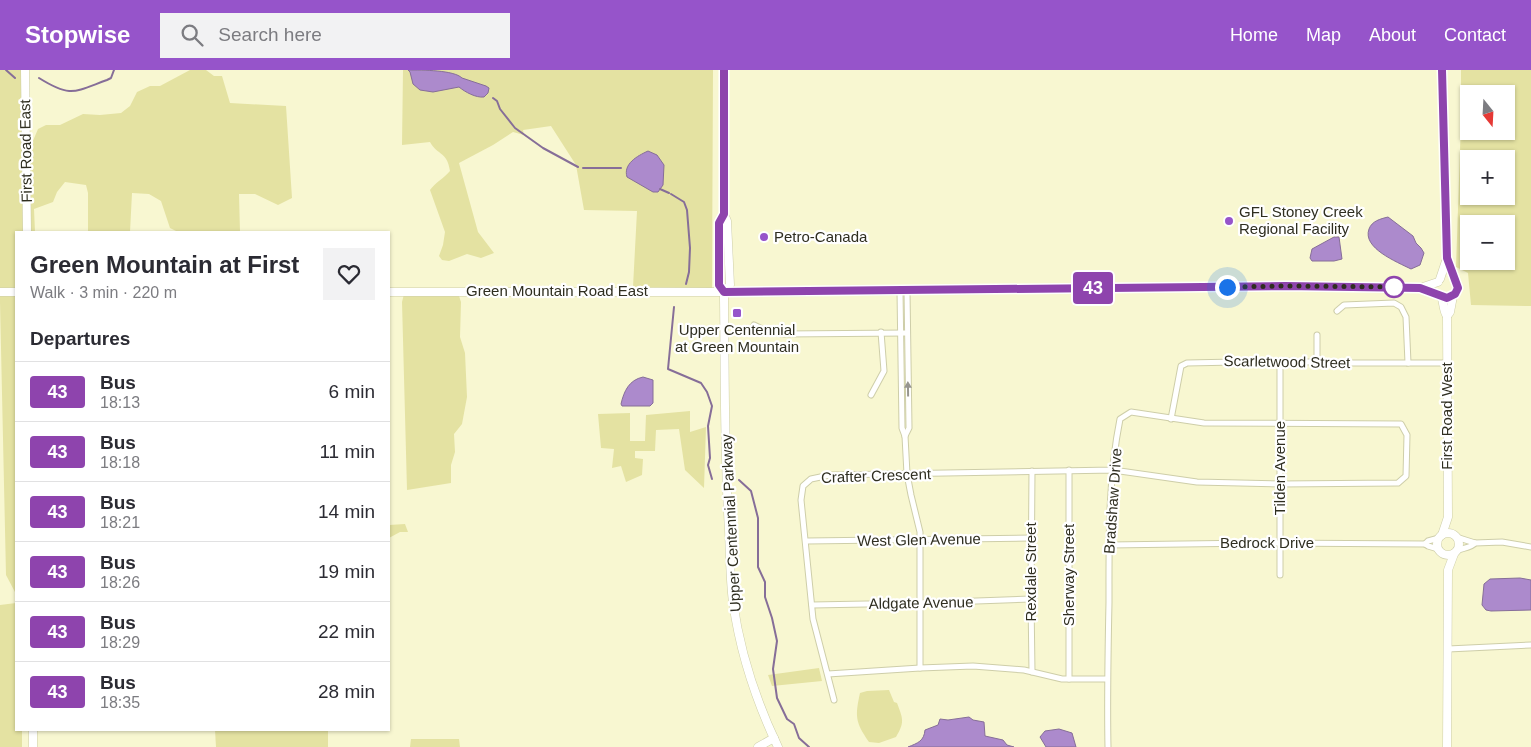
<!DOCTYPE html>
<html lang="en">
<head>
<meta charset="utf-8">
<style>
  body { margin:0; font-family:Helvetica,sans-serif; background:#f2f2f3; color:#2b2b33; height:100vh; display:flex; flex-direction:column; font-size:19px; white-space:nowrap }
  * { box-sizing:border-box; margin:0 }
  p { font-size:16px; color:#7c7c81 }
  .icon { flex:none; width:28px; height:28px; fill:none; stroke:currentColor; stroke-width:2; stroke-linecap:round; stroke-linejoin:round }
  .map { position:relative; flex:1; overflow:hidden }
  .sheet { position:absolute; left:15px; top:161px; width:375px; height:500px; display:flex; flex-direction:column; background:#fff; border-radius:0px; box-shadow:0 1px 4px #0004 }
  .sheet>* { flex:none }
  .badge { padding:0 10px; border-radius:4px; font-size:18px; line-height:32px }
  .needle { width:32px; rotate:162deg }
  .tools { position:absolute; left:1460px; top:15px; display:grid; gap:10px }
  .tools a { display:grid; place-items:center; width:55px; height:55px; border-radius:0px; background:#fff; box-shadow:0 1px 4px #0004; font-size:25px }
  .you { position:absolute; width:25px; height:25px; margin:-12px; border:4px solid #fff; border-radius:50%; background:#1a73e8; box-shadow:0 0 0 8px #1a73e833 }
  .map>.badge { position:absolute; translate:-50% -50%; box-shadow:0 0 0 2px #fff }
  h2 { padding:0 15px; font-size:19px; line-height:45px }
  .round { display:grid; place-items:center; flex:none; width:52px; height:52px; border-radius:0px; background:#f2f2f3 }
  .headline { display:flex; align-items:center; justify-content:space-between; height:85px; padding:0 15px }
  h1 { font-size:24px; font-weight:600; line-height:38px }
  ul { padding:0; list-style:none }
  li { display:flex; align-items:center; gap:15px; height:60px; padding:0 15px; border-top:1px solid #e1e1e2 }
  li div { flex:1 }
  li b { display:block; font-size:19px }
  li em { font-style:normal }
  li .badge { min-width:55px; font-weight:700; text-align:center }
  header { display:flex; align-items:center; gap:30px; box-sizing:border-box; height:70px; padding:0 25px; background:#9654ca; color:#fff }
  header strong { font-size:24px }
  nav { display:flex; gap:28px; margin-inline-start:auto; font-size:18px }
  .search { width:350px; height:45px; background:#f2f2f3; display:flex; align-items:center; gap:12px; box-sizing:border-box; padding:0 18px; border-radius:0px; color:#7c7c81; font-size:19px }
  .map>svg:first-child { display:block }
</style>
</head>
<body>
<header>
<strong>Stopwise</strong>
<div class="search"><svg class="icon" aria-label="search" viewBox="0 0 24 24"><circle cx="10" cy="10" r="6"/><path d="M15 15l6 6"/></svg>Search here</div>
<nav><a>Home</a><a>Map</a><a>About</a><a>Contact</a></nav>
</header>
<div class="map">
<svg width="1531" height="677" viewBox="0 0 1531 677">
  <rect width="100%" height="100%" fill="#f8f7d1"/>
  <g fill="#e4e2a2" fill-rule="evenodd">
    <polygon points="0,0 24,0 24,92 38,59 46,55 60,55 83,44 100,45 121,43 130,36 137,22 150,16 160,16 190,0 206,0 214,6 222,6 230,33 286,36 292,128 278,135 255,124 239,124 240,162 178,162 170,158 161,131 149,124 132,123 130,162 88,162 88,123 86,115 65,112 57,122 53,132 34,139 35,162 16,162 16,524 6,505 0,232"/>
    <path d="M 403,0 L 713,0 L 712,218 L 633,217 L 637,141 L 584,140 L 576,95 L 551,56 L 523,60 L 524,65 L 513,62 L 493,75 L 459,93 L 478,162 L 494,183 L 481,188 L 467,184 L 449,191 L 442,190 L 439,186 L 443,175 L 445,162 L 430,120 C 436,112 443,109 450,101 C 447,81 438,86 430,72 L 402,75 Z"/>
    <path d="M 1461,0 L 1531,0 L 1531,236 L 1471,235 L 1468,203 L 1456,197 L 1461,51 ZM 1469,24 L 1506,24 L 1506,61 L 1469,61 ZM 1469,89 L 1506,89 L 1506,126 L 1469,126 ZM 1469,154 L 1506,154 L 1506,191 L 1469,191 Z"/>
    <polygon points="457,220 461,232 460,267 465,283 467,327 462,354 454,364 455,382 451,395 451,413 407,420 402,232 404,224"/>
    <polygon points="690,341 690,362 706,357 704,418 685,400 679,359 656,360 655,381 635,381 635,388 643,389 642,405 626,412 621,396 612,398 614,379 601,378 598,344 630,343 630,371 645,371 646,345"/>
    <polygon points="405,454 408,462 400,462 389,468 389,455"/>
    <polygon points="16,533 16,660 22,660 22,677 0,677 0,535"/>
    <polygon points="819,598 822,611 772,616 768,605"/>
    <path d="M 889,620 L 894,632 L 897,633 C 903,649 905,652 896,667 L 879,673 L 869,672 C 855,652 855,646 860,623 L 867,621 Z"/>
    <polygon points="215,660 328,660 328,677 216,677"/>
    <polygon points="411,669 459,669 460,677 410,677"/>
  </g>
  <g fill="#ac8acc" stroke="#866e98">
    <path d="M 408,0 C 422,0 454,0 462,8 L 486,16 L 489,18 L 488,23 L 484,27 C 476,28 465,22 459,17 L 433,22 L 420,20 L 413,14 L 410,2 Z"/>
    <path d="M 648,81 L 657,85 L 664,95 L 663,115 L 658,122 L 653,122 L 627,107 C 623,94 637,86 648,81 Z"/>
    <path d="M 1388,147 L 1413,166 L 1416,173 L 1421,178 L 1424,183 L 1420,195 L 1411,199 C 1397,192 1362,178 1369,159 C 1372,151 1380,149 1388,147 Z"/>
    <polygon points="1334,167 1339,167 1342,189 1334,191 1312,191 1310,188 1312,179"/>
    <path d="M 643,307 L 653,310 L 653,333 L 650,336 L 622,336 L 621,334 C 624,321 629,310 643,307 Z"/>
    <polygon points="1520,508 1531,510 1531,540 1491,541 1486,540 1482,535 1484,514 1490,509"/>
    <path d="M 969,647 L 973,650 L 984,652 L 985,666 L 1003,670 L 1007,675 L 1014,677 L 908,677 C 918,673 924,671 925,660 L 938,655 L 940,649 L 948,650 Z"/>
    <polygon points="1059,659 1072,663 1076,677 1046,677 1040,667 1045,661"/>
  </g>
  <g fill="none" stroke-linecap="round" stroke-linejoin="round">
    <g stroke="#866e98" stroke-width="2">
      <polyline points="6,0 15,8"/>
      <path d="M 39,8 C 71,28 74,22 107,10 L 111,8 L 114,0"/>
      <polyline points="493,28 497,31 500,39 515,58 543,78 578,97"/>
      <polyline points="583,98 621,98"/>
      <polyline points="660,119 669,123"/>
      <polyline points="671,124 684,132 687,140 690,178 689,202 686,214"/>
      <polyline points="674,237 668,299 701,313 707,322 712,336 708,356 710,388 708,395 712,409"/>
      <polyline points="739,410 751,421 758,448 758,497 765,512 765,527 772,548 777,571 773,599 777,628 787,649 794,654 799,668 809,677"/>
    </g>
    <defs>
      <g id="street">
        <polyline points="900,221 902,358 905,366 907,404 911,425 920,462 920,598"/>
        <polyline points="1337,241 1344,235 1394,233 1401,237 1406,247 1408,293"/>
        <polyline points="754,255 768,262 783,264 907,263"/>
        <polyline points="1280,291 1280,505"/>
        <polyline points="1317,292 1317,265"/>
        <polyline points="871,325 884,301 881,262"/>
        <polyline points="1171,349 1181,296 1187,293 1280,291 1339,293 1447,293"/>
        <polyline points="905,366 909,358 907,221"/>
        <polyline points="1069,400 1069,609"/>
        <polyline points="1032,401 1031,529 1032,602"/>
        <polyline points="1456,467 1475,473 1502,472 1531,477"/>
        <polyline points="807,471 1031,468"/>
        <polyline points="1425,474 1428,476 1438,479"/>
        <polyline points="1109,475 1257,473 1425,474 1428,471 1439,468"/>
        <path d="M 1456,481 C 1462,478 1471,478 1475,473"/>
        <polyline points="812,535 921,533 1031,529"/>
        <polyline points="1448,579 1531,575"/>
        <polyline points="828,604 920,598 973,596 1024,600 1062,609 1107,609"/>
        <path d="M 834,630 L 813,549 L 801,430 L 803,416 L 811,409 L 830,405 L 1113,400 L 1197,412 L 1280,414 L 1398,413 L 1406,406 L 1407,365 L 1401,354 L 1204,353 L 1131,342 L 1120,349 C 1108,409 1109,471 1109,532 C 1108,580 1107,629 1108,677"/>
      </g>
      <g id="secondary">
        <polyline points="25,0 27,162"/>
        <polyline points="1440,209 1447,188 1442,0"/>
        <polyline points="1420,218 1438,212"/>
        <polyline points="0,222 16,222"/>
        <polyline points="389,222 781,222 1285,216 1420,218 1447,228 1455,224 1458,218 1447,188"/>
        <path d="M 1441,226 C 1444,233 1443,241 1447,246 L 1448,447 L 1442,465"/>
        <polyline points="1447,246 1450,242 1453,226"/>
        <circle cx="1448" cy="474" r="11"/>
        <polyline points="33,660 33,677"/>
        <polyline points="758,677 774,668"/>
        <polyline points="1447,677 1448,500 1454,484"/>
      </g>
      <g id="primary">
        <path d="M 724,0 L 724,144 L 727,151 L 730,215 L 724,222 L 724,229 C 725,306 724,383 729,460 C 730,484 730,509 733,532 C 740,582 756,631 778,677"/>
        <polyline points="724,144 719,153 719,215 724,222"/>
      </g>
    </defs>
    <use href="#street" stroke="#cecea9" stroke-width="7"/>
    <use href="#secondary" stroke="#cecea9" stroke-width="9"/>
    <use href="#primary" stroke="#cecea9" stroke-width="9"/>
    <use href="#street" stroke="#fff" stroke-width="5"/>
    <use href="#secondary" stroke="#fff" stroke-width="8"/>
    <use href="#primary" stroke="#fff" stroke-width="8"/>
  </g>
  <defs><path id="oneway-solid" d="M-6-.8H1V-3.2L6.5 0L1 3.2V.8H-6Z" transform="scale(1.25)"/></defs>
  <use fill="#979690" href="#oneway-solid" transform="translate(908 319) rotate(-91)"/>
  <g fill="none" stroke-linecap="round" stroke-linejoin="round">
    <defs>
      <polyline id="line" points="724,0 724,144 719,153 719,215 724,222 1285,216 1420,218 1447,228 1455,224 1458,218 1447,188 1442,0"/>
    </defs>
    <use href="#line" stroke="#fff" stroke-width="11"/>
    <use href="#line" stroke="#8e44ad" stroke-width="8"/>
    <polyline stroke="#2f2e20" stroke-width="5" stroke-dasharray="0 9" points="1227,217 1285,216 1401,217 1394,217"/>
  </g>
  <g fill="#9654ca" stroke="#fff" stroke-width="2">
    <circle cx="1229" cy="151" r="5"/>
    <circle cx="764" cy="167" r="5"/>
    <rect x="732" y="238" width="10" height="10" rx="2.5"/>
  </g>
  <circle fill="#fff" stroke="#8e44ad" stroke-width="2.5" cx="1394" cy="217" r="10"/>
  <g text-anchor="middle" stroke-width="4.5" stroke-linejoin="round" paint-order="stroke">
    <g font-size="15" fill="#2f2e20" stroke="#fff">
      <text transform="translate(26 81) rotate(-91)" y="5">First Road East</text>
      <text x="557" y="226">Green Mountain Road East</text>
      <text transform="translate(1287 292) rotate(1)" y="5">Scarletwood Street</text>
      <text transform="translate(1447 346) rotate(-90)" y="5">First Road West</text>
      <text transform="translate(1280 398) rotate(-90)" y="5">Tilden Avenue</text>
      <text transform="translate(876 406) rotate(-2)" y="5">Crafter Crescent</text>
      <text transform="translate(1113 431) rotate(-86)" y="5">Bradshaw Drive</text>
      <text transform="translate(731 453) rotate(-93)" y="5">Upper Centennial Parkway</text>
      <text transform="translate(919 470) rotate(-1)" y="5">West Glen Avenue</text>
      <text x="1267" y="478">Bedrock Drive</text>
      <text transform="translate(1031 502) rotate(-90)" y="5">Rexdale Street</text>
      <text transform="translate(1069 505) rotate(-90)" y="5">Sherway Street</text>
      <text transform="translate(921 533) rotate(-1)" y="5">Aldgate Avenue</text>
    </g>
    <g font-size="15" fill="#2f2e20" stroke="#fff" text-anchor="start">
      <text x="1239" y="147">GFL Stoney Creek<tspan x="1239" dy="17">Regional Facility</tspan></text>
      <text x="774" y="172">Petro-Canada</text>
      <text x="737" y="265" text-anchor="middle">Upper Centennial<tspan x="737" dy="17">at Green Mountain</tspan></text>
    </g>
  </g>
</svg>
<div class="tools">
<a><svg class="needle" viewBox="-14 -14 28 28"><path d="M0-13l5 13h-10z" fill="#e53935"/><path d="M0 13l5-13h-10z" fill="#7c7c81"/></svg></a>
<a>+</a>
<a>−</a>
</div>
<div class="you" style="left:1227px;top:217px"></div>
<b class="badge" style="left:1093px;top:218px;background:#8e44ad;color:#fff">43</b>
<section class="sheet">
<div class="headline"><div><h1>Green Mountain at First</h1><p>Walk · 3 min · 220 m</p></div><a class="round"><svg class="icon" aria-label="heart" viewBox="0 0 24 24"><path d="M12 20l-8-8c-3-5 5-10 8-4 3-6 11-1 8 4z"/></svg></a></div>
<h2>Departures</h2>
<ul>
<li><span class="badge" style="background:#8e44ad;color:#fff">43</span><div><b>Bus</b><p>18:13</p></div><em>6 min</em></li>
<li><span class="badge" style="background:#8e44ad;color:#fff">43</span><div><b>Bus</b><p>18:18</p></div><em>11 min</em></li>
<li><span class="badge" style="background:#8e44ad;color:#fff">43</span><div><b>Bus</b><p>18:21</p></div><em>14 min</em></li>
<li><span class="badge" style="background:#8e44ad;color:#fff">43</span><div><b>Bus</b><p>18:26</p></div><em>19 min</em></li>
<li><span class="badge" style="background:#8e44ad;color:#fff">43</span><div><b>Bus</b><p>18:29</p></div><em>22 min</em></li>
<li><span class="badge" style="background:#8e44ad;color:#fff">43</span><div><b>Bus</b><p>18:35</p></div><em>28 min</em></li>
</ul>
</section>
</div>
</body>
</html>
